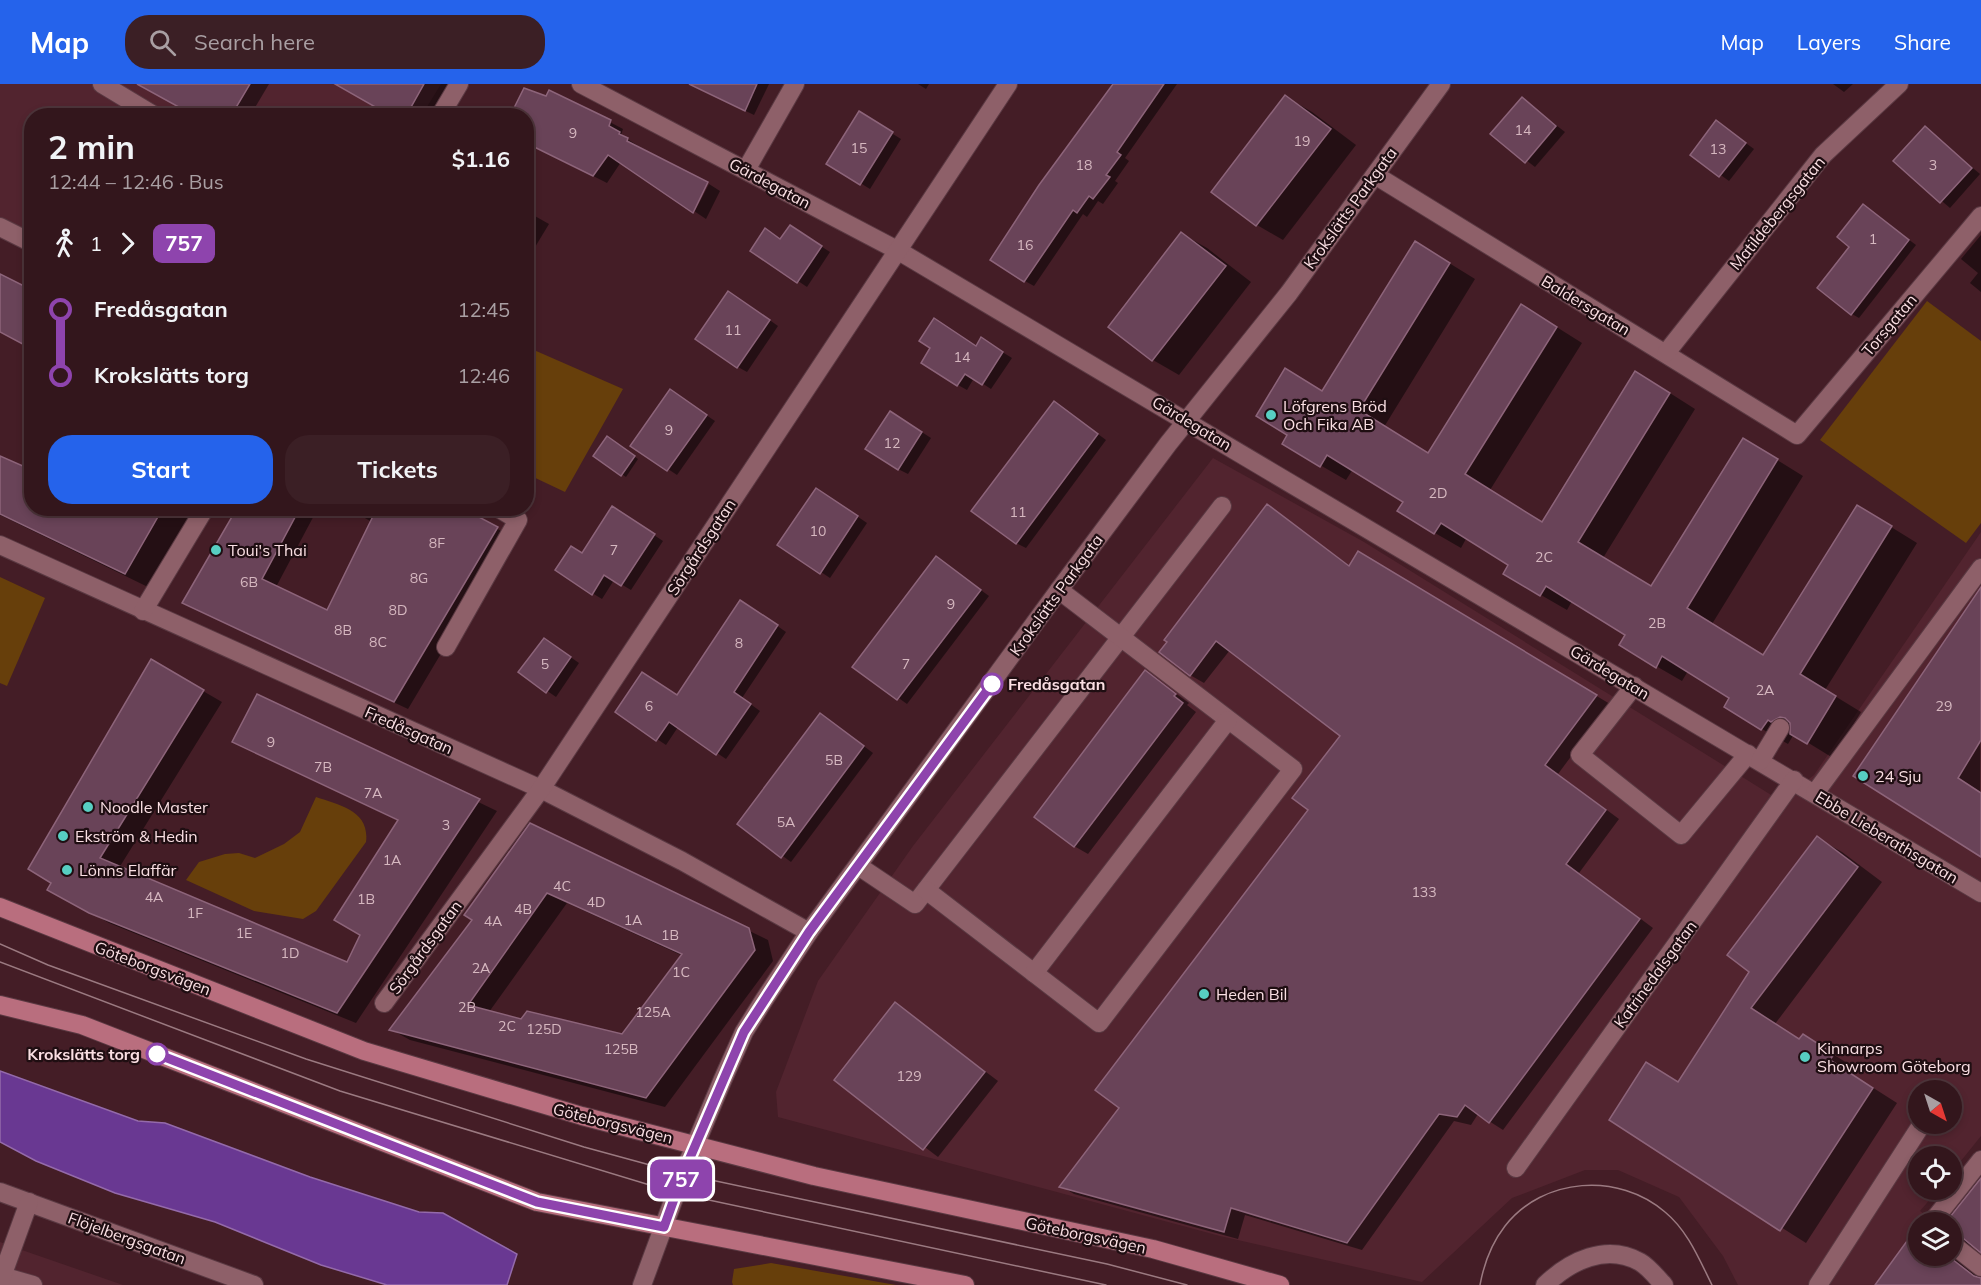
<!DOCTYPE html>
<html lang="en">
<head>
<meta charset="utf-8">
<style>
  body { margin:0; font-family:Mulish,sans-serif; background:#3b1f25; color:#f1f3f6; height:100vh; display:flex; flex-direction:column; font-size:22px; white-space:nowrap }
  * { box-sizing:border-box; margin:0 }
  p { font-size:20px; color:#a99fa3 }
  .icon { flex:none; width:33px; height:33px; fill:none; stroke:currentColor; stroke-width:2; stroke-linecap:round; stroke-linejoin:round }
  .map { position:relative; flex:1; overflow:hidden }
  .panel { position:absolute; left:24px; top:24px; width:510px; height:408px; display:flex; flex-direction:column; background:#33161c; border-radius:24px; box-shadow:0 3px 9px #0003,0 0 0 2px #4e353b }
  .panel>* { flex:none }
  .badge { padding:0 12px; border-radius:9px; font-size:21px; line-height:39px }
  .needle { width:39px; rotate:141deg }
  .controls { position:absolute; left:1908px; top:996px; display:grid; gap:12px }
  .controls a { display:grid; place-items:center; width:54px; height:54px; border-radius:50%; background:#33161c; box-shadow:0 3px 9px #0003,0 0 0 2px #4e353b; font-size:30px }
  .map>.badge { position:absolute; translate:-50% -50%; box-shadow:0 0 0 3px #fff }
  .legs { display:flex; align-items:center; gap:9px; height:66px; padding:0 24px; font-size:20px }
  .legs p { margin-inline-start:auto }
  .headline { display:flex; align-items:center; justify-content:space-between; height:102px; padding:0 24px }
  h1 { font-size:33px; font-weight:700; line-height:45px }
  .button { display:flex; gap:12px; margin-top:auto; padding:12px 24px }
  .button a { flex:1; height:69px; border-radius:24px; background:#2563eb; color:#fff; font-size:24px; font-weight:700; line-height:69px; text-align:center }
  .button a+a { background:#3b1f25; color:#f1f3f6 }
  ul { padding:0 24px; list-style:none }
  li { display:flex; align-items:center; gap:21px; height:66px; font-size:22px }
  li i { display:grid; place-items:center; width:9px; height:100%; margin:0 8px; background:currentColor }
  li i::after { content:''; width:15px; height:15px; margin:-8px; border:4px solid; border-radius:50%; background:#33161c }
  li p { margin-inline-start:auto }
  li:first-child i { background:linear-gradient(#0000 50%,currentColor 0) }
  li:last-child i { background:linear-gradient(currentColor 50%,#0000 0) }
  header { display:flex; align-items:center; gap:36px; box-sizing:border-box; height:84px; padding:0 30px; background:#2563eb; color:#fff }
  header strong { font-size:28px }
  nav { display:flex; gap:33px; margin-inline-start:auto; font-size:21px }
  .search { width:420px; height:54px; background:#3b1f25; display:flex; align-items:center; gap:15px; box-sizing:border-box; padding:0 21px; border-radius:24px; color:#a99fa3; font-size:22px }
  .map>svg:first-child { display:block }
</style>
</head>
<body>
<header>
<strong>Map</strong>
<div class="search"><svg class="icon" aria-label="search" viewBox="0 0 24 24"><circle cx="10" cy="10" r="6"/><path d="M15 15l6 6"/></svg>Search here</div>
<nav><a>Map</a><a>Layers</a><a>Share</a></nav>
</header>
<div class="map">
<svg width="1981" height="1201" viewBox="0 0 1981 1201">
  <rect width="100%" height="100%" fill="#441d26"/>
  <g fill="#52242f" fill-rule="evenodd">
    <polygon points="0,0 441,0 422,31 32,32 31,152 0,135"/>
    <path d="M 1213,374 L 1364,458 L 1781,717 L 1814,691 L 1981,448 L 1981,1052 L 1952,1088 L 1952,1072 L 1918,1072 L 1918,1106 L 1938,1106 L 1920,1127 L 1935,1138 L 1918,1138 L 1918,1172 L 1952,1172 L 1952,1151 L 1981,1175 L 1981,1201 L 1738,1201 L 1723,1172 L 1679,1113 L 1618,1086 L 1585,1086 L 1512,1114 L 1422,1198 L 1220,1152 L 778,1033 L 776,1008 L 818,897 L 913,762 ZM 1918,1006 L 1952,1006 L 1952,1040 L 1918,1040 Z"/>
    <polygon points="0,1158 19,1165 123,1201 0,1201"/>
  </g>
  <g fill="#673f0b">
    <polygon points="1927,217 1981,257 1981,439 1966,459 1820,356"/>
    <polygon points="527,263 623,305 565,408 527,390"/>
    <polygon points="0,493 45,514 7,602 0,599"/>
    <path d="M 316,713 C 340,721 370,727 366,758 L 316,827 L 303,835 L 254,827 L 186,796 L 199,778 L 225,770 L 239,769 L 255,774 L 284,760 L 300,748 Z"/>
    <polygon points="771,1179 896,1201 733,1201 732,1198 734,1185"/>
  </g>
  <polygon fill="#693892" stroke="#946aaa" stroke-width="1.5" points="0,987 138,1037 165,1039 310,1093 419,1128 443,1129 517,1170 507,1201 387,1201 321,1181 215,1138 115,1109 36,1077 0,1058"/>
  <g fill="#0007" fill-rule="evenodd">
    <polygon points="139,0 269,0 250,32 197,32"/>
    <polygon points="337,0 448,0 431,32 393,32"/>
    <polygon points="709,0 769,0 754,31 715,12"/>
    <polygon points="918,0 929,0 926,5"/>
    <polygon points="1113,0 1177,0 1125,74 1129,77 1115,97 1118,99 1103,120 1098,117 1087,133 1083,130 1034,202 1025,197 1040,102"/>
    <polygon points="1833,0 1853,0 1844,8"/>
    <polygon points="1286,13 1312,28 1356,61 1283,156 1257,141 1213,108"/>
    <polygon points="1522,15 1565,48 1535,83 1492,50"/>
    <polygon points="587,26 623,45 621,51 640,63 693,126 695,127 709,100 720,107 706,135 694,127 621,78 607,99 526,58"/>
    <polygon points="859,29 901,55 870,105 828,79"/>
    <polygon points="1717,38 1754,65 1729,97 1692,70"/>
    <polygon points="1925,44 1980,90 1950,124 1895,77"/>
    <polygon points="1864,122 1916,161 1859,234 1852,230 1852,163"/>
    <polygon points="526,127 549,140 526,178"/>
    <polygon points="799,148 830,168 807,203 752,166"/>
    <polygon points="1182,150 1207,164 1251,198 1179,291 1153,276 1110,243"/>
    <polygon points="1981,151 1981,208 1970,199 1978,189 1961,175"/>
    <polygon points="1441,174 1475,195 1384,343 1429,371 1547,237 1582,259 1490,406 1543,439 1662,304 1695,325 1603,474 1651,503 1769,371 1803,392 1712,540 1764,572 1883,438 1917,459 1825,606 1861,628 1833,674 1794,650 1788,660 1762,645 1726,623 1731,614 1688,587 1682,597 1656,582 1627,550 1572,517 1567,526 1541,511 1505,489 1510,480 1467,453 1461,464 1435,449 1399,427 1405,418 1353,385 1346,396 1320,381 1323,308"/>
    <polygon points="738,214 778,242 747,288 738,283"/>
    <polygon points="991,261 1012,274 991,305 974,294 967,306 958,301 932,264"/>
    <polygon points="526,265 530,268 526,275"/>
    <polygon points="679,313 715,337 677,391 632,361"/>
    <polygon points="1063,324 1106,356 1026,464 1016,459"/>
    <polygon points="900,334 931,354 908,390 898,385"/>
    <polygon points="611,357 638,375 626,393 595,372"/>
    <polygon points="0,373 32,424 197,424 150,504 0,431"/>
    <polygon points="826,411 867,439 830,494 821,488"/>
    <polygon points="1268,422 1350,482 1358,469 1610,620 1558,690 1619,735 1579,789 1653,844 1503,1046 1478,1030 1471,1041 1454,1037 1362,1166 1245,1131 1238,1155 1074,1110 1061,1102 1121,1024 1310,726 1342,652 1230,566 1204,599 1190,591"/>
    <polygon points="239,424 318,424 276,503 327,528 372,438 347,424 458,424 511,452 408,625 198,526"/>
    <polygon points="622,430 663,457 631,506 614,496 602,515 592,509 582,471"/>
    <polygon points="937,474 989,512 907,620 854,582"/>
    <polygon points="1981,503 1980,709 1981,772 1855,692"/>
    <polygon points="750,523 786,548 742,614 760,627 726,675 678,643 666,661 657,655 677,612"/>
    <polygon points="553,561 579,579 556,613 520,588"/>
    <polygon points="151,577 222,618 119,784 348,880 362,851 399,737 253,668 257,612 497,727 356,939 109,839 49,805"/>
    <polygon points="1146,588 1189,619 1187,621 1196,628 1088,770 1074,762"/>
    <polygon points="829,636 873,669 791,778 739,740"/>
    <path d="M 530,741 L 768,856 L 773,877 L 665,1023 L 410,956 L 392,946 L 474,836 ZM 567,819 L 683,872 L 623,952 L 521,937 L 489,928 Z"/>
    <polygon points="1817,754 1842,768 1882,798 1775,940 1801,956 1803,952 1857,985 1853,991 1897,1019 1806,1159 1611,1036 1679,999 1751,887"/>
    <polygon points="896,920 998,997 938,1073 836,996"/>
    <polygon points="1981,1097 1981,1167 1973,1161 1963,1165 1965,1182 1981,1194 1981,1201 1877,1201 1916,1148 1918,1150 1918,1172 1952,1172 1952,1138 1948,1138"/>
  </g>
  <g fill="#694358" stroke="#8d647a" stroke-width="1.5" fill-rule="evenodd">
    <polygon points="137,0 250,0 231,32 195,32"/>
    <polygon points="335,0 424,0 406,32 391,32"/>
    <polygon points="689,0 757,0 745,27"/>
    <polygon points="1113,0 1164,0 1117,68 1121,71 1106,91 1110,93 1093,115 1089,112 1077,129 1073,126 1024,198 990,176 1039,101"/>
    <polygon points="524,4 546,12 549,6 611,36 609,42 620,48 619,50 628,54 627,57 708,98 693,129 608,71 593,92 526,59 526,32 510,32"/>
    <polygon points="1285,11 1331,45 1256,142 1211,108"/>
    <polygon points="1522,13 1556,42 1525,79 1490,50"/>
    <polygon points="859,27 893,48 860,101 826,80"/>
    <polygon points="1716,36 1746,59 1719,93 1690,71"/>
    <polygon points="1925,42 1972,84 1940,119 1893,77"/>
    <polygon points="1863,120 1909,156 1851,231 1817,204 1849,163 1837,153"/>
    <polygon points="790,141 822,162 797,199 750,167 765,144 780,155"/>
    <polygon points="1181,148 1226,182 1152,277 1108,243"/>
    <polygon points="1415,157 1450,179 1359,326 1428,369 1521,220 1557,243 1465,390 1542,438 1635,287 1670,309 1578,458 1651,502 1743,354 1778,375 1687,524 1763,571 1857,421 1892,442 1800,590 1836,612 1807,660 1790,650 1790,639 1785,634 1780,633 1771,638 1768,636 1761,646 1724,623 1729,614 1662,572 1656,584 1619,561 1625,551 1546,502 1540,512 1503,490 1508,481 1441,439 1434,450 1397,427 1403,418 1327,371 1320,383 1282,360 1287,351 1256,332 1285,284 1322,307"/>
    <polygon points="0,190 32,206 32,265 0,248"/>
    <polygon points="728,207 770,236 737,284 695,255"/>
    <polygon points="934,234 976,262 981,253 1003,268 982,301 965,290 957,302 921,279 930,264 919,257"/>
    <polygon points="670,305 707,331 667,387 630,362"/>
    <polygon points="1054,317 1098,350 1016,460 971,427"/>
    <polygon points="890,327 922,348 898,386 865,365"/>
    <polygon points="607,352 635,372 621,392 593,372"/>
    <polygon points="0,372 32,386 32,424 163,424 125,490 0,430"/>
    <polygon points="816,404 858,432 820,490 777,461"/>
    <polygon points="1267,420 1349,482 1358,467 1597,611 1545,681 1606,726 1566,780 1640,835 1489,1039 1465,1021 1457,1033 1439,1030 1347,1159 1231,1124 1224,1148 1059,1103 1119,1024 1095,1006 1308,726 1292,714 1340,652 1216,557 1190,592 1159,568 1167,558 1164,556"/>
    <polygon points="612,422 655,450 621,502 604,491 592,511 555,486 571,462 582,469"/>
    <polygon points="237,424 300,424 262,495 327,526 377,424 462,424 498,443 394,618 182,519"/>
    <polygon points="936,472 981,506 897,616 852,583"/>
    <polygon points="1981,503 1981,656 1958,694 1981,709 1981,773 1853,692"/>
    <polygon points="740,516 778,541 734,608 751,620 716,671 669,638 656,657 615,628 642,588 677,611"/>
    <polygon points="544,554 571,573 546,609 518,588"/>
    <polygon points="151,575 204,606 100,774 347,878 360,851 334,836 398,736 232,658 257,610 480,715 337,929 89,829 47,806 51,799 28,785"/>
    <polygon points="1145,586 1176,610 1174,612 1183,619 1074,763 1034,733"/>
    <polygon points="820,629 864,662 781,774 737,740"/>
    <path d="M 530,739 L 749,844 L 755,866 L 646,1014 L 389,946 L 472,836 L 464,831 ZM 547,809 L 682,870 L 622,950 L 527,927 L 521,935 L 468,921 Z"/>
    <polygon points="1817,752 1858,783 1751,924 1799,955 1803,950 1834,970 1830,976 1873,1004 1780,1147 1609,1036 1646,978 1678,998 1749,888 1727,871"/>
    <polygon points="895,918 985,988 923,1066 834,996"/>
    <polygon points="1981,1094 1981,1169 1959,1151 1952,1149 1952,1138 1946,1138"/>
    <polygon points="1915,1146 1918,1148 1918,1172 1948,1172 1974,1192 1981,1194 1981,1201 1875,1201"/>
  </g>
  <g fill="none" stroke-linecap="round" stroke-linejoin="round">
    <defs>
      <g id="minor">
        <polyline points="102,0 155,32"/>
        <polyline points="581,0 897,166 1981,809"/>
        <polyline points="440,32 459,0"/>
        <polyline points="746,86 795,0"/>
        <polyline points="1375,91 1797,351 1981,132"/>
        <polyline points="0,143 32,159"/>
        <polyline points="1666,269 1823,71 1899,0"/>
        <polyline points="0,461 541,705 682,777 809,848"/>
        <polyline points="143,527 205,424"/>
        <polyline points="446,563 518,436 498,424"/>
        <polyline points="1634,602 1580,671 1681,751 1748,670"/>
        <polyline points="1760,677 1780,644"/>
        <polyline points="1815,709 1981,484"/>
        <polyline points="860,783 915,820 1222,422"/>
        <polyline points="926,806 1099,939 1293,685 1059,506"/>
        <polyline points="1034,889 1228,636"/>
        <polyline points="384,919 541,705 1008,0"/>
        <polyline points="1516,1084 1794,696"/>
        <polyline points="0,1108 254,1201"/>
        <polyline points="1932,1138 1981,1076"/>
        <polyline points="1952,1160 1981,1183"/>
        <polyline points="2,1192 33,1201"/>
        <polyline points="0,1198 29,1118"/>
        <polyline points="642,1201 683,1090 723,995 744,948 764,916 809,848 1059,506 1168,360 1289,209 1441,0"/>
        <path d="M 1545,1201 C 1570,1177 1606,1159 1640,1178 C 1649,1183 1657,1194 1664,1201"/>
        <polyline points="1818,1201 1920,1043"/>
      </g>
      <g id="major">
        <polyline points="0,823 364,967 582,1032 814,1092 1153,1165 1280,1201"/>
        <polyline points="0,921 82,941 537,1118 965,1201"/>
      </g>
    </defs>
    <use href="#minor" stroke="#5a3942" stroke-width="20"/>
    <use href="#major" stroke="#5a3942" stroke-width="20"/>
    <use href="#minor" stroke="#8e6069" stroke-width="18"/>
    <use href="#major" stroke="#b96e7e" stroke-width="18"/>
    <g stroke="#9b7a81" stroke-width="1.5">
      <polyline points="0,860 48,881 306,975 584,1063 683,1090 1107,1180 1187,1201"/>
      <polyline points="0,878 340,1007 676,1109 1106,1201"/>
      <path d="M 1480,1201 C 1484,1179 1491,1160 1505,1142 C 1543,1093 1619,1088 1665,1128 C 1688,1147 1699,1175 1712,1201"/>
    </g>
  </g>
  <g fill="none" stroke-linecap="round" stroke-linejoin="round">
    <defs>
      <polyline id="line-1" points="157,970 537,1118 664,1143 683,1090 744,948 809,848 992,600"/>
    </defs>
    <use href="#line-1" stroke="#fff" stroke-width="14"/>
    <use href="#line-1" stroke="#8e44ad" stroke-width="9"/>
  </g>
  <g fill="#57cec2" stroke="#1f0e12" stroke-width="2">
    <circle cx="1271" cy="331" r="6"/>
    <circle cx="216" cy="466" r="6"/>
    <circle cx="1863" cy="692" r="6"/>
    <circle cx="88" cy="723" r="6"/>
    <circle cx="63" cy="752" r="6"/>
    <circle cx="67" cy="786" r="6"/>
    <circle cx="1204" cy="910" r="6"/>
    <circle cx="1805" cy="973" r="6"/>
  </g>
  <g fill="#fff" stroke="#8e44ad" stroke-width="3">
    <circle cx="992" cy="600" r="10"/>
    <circle cx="157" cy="970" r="10"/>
  </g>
  <g text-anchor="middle" stroke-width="4.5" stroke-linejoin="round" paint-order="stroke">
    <g font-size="14" fill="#d6b8c0">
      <text x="1523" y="51">14</text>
      <text x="573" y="54">9</text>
      <text x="1302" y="62">19</text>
      <text x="859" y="69">15</text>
      <text x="1718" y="70">13</text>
      <text x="1084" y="86">18</text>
      <text x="1933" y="86">3</text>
      <text x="1873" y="160">1</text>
      <text x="1025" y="166">16</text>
      <text x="733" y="251">11</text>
      <text x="962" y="278">14</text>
      <text x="669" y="351">9</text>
      <text x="892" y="364">12</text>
      <text x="1438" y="414">2D</text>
      <text x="1018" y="433">11</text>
      <text x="818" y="452">10</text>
      <text x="437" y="464">8F</text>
      <text x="614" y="471">7</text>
      <text x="1544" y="478">2C</text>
      <text x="419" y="499">8G</text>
      <text x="249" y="503">6B</text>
      <text x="951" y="525">9</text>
      <text x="398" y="531">8D</text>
      <text x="1657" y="544">2B</text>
      <text x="343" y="551">8B</text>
      <text x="378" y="563">8C</text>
      <text x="739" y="564">8</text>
      <text x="545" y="585">5</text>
      <text x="906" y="585">7</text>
      <text x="1765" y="611">2A</text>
      <text x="649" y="627">6</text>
      <text x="1944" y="627">29</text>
      <text x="271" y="663">9</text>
      <text x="834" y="681">5B</text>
      <text x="323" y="688">7B</text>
      <text x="373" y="714">7A</text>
      <text x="786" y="743">5A</text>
      <text x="446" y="746">3</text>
      <text x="392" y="781">1A</text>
      <text x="562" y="807">4C</text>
      <text x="1424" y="813">133</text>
      <text x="154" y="818">4A</text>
      <text x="366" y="820">1B</text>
      <text x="596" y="823">4D</text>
      <text x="523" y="830">4B</text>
      <text x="195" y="834">1F</text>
      <text x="633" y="841">1A</text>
      <text x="493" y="842">4A</text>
      <text x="244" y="854">1E</text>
      <text x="670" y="856">1B</text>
      <text x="290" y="874">1D</text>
      <text x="481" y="889">2A</text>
      <text x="681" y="893">1C</text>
      <text x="467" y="928">2B</text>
      <text x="653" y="933">125A</text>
      <text x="507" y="947">2C</text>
      <text x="544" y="950">125D</text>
      <text x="621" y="970">125B</text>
      <text x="909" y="997">129</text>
    </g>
    <g font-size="16" fill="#fadfe3" stroke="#1f0e12">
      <text transform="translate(770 99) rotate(28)" y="6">Gärdegatan</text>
      <text transform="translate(1350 124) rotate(-54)" y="6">Krokslätts Parkgata</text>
      <text transform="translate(1777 129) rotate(-51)" y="6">Matildebergsgatan</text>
      <text transform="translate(1586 221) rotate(31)" y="6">Baldersgatan</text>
      <text transform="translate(1889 241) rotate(-50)" y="6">Torsgatan</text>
      <text transform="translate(1192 339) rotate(31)" y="6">Gärdegatan</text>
      <text transform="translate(701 463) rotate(-57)" y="6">Sörgårdsgatan</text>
      <text transform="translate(1056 511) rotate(-54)" y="6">Krokslätts Parkgata</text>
      <text transform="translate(1610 588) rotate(31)" y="6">Gärdegatan</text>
      <text transform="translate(409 646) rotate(24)" y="6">Fredåsgatan</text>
      <text transform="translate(1887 753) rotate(31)" y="6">Ebbe Lieberathsgatan</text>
      <text transform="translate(425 863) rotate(-54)" y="6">Sörgårdsgatan</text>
      <text transform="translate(153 884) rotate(21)" y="6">Göteborgsvägen</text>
      <text transform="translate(1655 890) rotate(-54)" y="6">Katrinedalsgatan</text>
      <text transform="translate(613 1039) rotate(14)" y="6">Göteborgsvägen</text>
      <text transform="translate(1086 1151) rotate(12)" y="6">Göteborgsvägen</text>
      <text transform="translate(127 1154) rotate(20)" y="6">Flöjelbergsgatan</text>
    </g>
    <g font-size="16" fill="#fadfe3" stroke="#1f0e12" text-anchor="start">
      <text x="1283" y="328">Löfgrens Bröd<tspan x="1283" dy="18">Och Fika AB</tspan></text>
      <text x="228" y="472">Toui's Thai</text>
      <text x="1875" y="698">24 Sju</text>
      <text x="100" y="729">Noodle Master</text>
      <text x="75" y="758">Ekström &amp; Hedin</text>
      <text x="79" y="792">Lönns Elaffär</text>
      <text x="1216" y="916">Heden Bil</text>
      <text x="1817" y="970">Kinnarps<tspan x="1817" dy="18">Showroom Göteborg</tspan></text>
    </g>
    <g font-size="16" font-weight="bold" fill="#fadfe3" stroke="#1f0e12" text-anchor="start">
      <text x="1008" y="606">Fredåsgatan</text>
      <text x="140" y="976" text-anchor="end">Krokslätts torg</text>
    </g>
  </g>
</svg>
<div class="controls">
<a><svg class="needle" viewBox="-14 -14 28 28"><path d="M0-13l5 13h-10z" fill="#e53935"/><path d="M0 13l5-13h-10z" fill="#a99fa3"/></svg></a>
<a><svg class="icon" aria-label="locate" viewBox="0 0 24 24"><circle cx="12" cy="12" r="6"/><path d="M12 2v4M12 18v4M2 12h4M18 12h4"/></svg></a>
<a><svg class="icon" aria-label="layers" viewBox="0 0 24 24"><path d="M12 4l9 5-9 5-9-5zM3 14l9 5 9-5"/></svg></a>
</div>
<b class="badge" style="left:681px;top:1095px;background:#8e44ad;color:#fff">757</b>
<section class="panel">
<div class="headline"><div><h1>2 min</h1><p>12:44 – 12:46 · Bus</p></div><b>$1.16</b></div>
<div class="legs"><svg class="icon" aria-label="walk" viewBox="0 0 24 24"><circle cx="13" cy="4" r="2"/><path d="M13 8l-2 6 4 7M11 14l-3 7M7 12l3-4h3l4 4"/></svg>1<svg class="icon" aria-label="forward" viewBox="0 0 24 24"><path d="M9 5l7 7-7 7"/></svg><b class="badge" style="background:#8e44ad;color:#fff">757</b></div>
<ul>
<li><i style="color:#8e44ad"></i><b>Fredåsgatan</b><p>12:45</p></li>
<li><i style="color:#8e44ad"></i><b>Krokslätts torg</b><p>12:46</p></li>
</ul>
<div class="button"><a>Start</a><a>Tickets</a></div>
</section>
</div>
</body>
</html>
